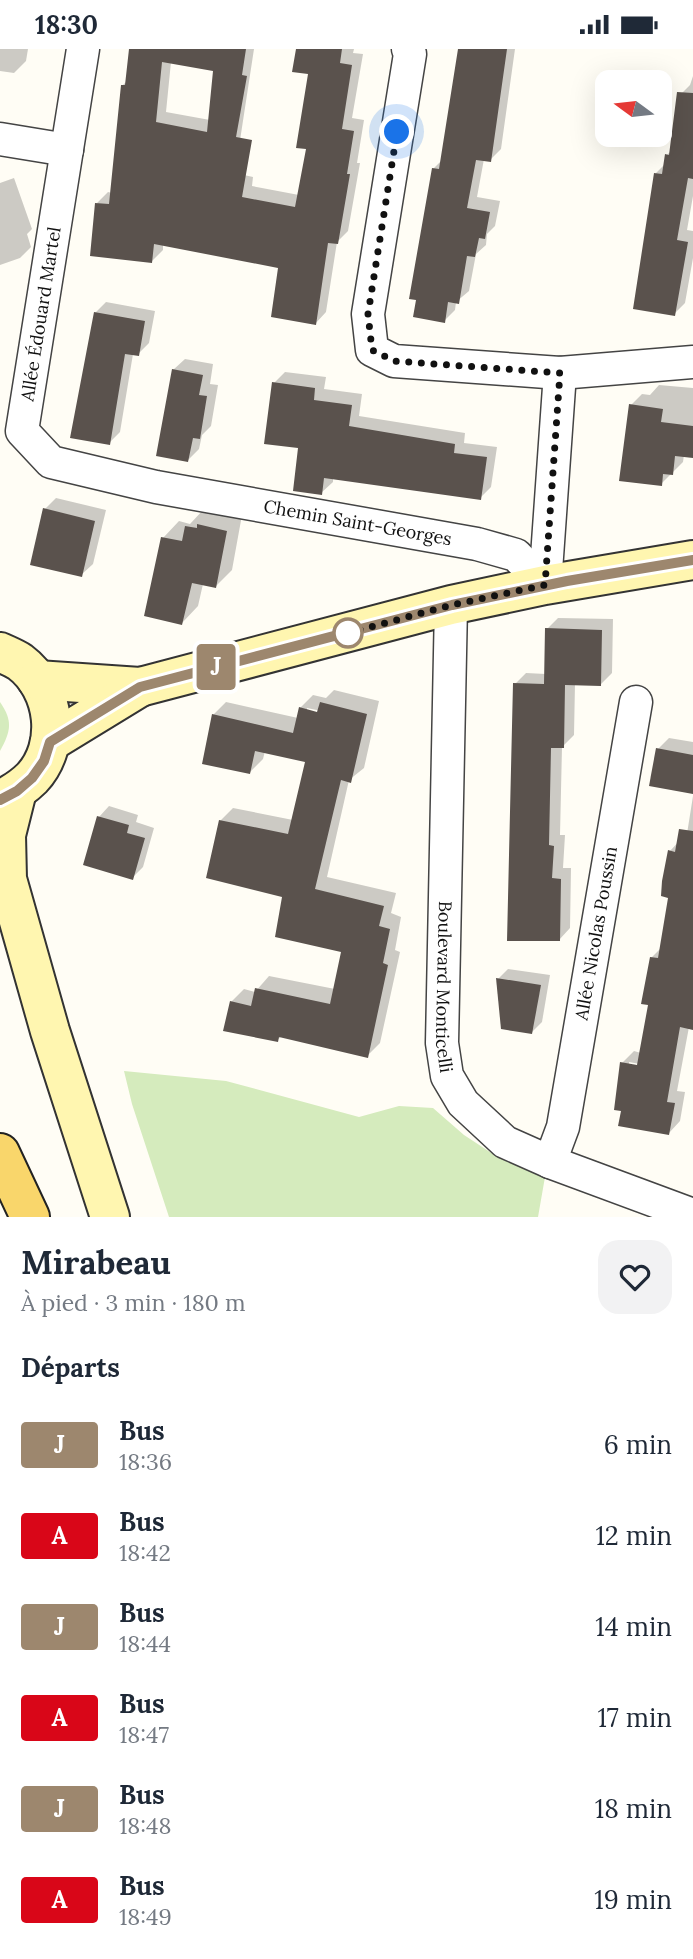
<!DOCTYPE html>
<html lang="fr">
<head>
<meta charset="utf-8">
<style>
  body { margin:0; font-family:Lora,serif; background:#f2f2f3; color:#1f2937; height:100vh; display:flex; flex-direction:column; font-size:26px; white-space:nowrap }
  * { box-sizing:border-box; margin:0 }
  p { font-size:23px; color:#747a83 }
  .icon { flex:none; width:38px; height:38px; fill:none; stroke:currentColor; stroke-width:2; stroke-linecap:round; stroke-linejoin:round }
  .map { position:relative; height:1168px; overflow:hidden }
  .drawer { display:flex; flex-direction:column; background:#fff; flex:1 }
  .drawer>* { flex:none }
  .badge { padding:0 14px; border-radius:5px; font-size:24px; line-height:46px }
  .needle { width:46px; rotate:285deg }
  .controls { position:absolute; left:595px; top:21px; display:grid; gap:14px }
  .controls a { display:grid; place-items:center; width:77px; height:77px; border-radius:14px; background:#fff; box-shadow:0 7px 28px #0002; font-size:35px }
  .you { position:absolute; width:35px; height:35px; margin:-18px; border:5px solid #fff; border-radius:50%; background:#1a73e8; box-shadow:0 0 0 10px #1a73e833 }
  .map>.badge { position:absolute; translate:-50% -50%; box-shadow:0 0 0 4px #fff }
  h2 { padding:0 21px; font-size:26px; line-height:63px }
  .round { display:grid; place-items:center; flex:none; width:74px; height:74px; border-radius:21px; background:#f2f2f3 }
  .summary { display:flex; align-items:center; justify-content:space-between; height:119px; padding:0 21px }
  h1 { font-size:33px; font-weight:700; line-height:52px }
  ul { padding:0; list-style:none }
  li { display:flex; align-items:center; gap:21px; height:91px; padding:0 21px }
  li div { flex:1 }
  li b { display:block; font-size:26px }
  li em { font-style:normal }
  li .badge { min-width:77px; font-weight:700; text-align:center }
  .status { display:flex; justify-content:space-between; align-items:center; height:49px; padding:0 35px; background:#fff; direction:ltr }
  .status svg { height:19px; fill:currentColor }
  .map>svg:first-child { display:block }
</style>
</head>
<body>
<div class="status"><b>18:30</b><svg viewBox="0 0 49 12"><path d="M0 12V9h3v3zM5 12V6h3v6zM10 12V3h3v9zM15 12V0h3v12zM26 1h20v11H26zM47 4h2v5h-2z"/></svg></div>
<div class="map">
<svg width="693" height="1168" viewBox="0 0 693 1168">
  <rect width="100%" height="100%" fill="#fffdf5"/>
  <g fill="#d5ebbd">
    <path d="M 0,653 C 13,672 11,682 0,702 Z"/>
    <polygon points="124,1022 226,1032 359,1068 399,1057 433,1059 464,1086 496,1107 527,1117 545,1128 538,1168 169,1168 132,1055"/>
  </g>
  <g fill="#0003" fill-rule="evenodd">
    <polygon points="0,0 28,0 26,12 14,24 0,22"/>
    <path d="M 131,0 L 254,0 L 235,124 L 253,128 L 252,137 L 299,146 L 308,99 L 310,24 L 297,0 L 354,0 L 353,4 L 363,5 L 352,69 L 364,71 L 357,114 L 360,114 L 348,182 L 337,193 L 326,263 L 315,275 L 280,218 L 163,195 L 163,201 L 152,212 L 97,154 L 108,143 L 112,144 L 123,36 L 127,32 ZM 171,13 L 215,21 L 210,71 L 166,63 Z"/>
    <polygon points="459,0 515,0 501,100 490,111 484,110 477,148 500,152 495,177 487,185 486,196 476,205 469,242 456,253 455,261 444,272 433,120 442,111"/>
    <polygon points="693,27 693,147 687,181 693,182 693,209 685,254 674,265 656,124 665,115 667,106 671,102 678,48 690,36"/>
    <polygon points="14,129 32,180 27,185 31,198 20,209 0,216 0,134"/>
    <polygon points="106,253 155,262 149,294 138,305 133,305 120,383 109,394 95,264"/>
    <polygon points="185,310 213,315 210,335 218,336 211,377 202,386 199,400 188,411 173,321"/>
    <polygon points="285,323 326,328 324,340 362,345 359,367 465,384 464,394 497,398 491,438 480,449 333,429 333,433 321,444 300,398 274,334"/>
    <polygon points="659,336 693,339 693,407 684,406 683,413 661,435 631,356 642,345 650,346"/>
    <polygon points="56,449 106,461 93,515 81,526 45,460"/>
    <polygon points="203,461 242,466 232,521 216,537 203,535 198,557 182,574 163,489 179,472 190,475"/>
    <polygon points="558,569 613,570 612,624 601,635 575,635 574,686 562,698 560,786 565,786 563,819 571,819 570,879 559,891 515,635 526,624 546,625 547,580"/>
    <path d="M 334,641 L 379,652 L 364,719 L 349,731 L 327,828 L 396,844 L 391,864 L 401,868 L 395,901 L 400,903 L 380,994 L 367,1007 L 282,987 L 277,991 L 231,953 L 244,940 L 255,943 L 269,927 L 335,940 L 343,902 L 284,847 L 220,772 L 233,759 L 293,771 L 307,712 L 265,702 L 263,710 L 250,723 L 213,666 L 226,653 L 298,669 L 300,659 L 313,646 L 326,649 ZM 307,659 L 326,663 L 325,666 L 307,662 Z"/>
    <polygon points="669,689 693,693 693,743 658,700"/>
    <path d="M 693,747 L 693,979 L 689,978 L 677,1042 L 685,1043 L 680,1072 L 669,1084 L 623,1060 L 622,1014 L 634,1002 L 641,1004 L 650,955 L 651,909 L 661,899 L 670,847 L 670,802 L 681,790 L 686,791 ZM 629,1013 L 645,1016 L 629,1017 Z"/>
    <polygon points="109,757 138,766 136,773 154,779 143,818 132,829 99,768"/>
    <polygon points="508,920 550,926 542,973 532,983 498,930"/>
  </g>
  <g fill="#5a524d" fill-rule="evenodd">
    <path d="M 129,0 L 246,0 L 242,26 L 247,27 L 236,88 L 252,91 L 242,148 L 295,158 L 306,100 L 296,99 L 308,25 L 292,23 L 296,0 L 342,0 L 340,14 L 352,16 L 342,80 L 354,82 L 347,125 L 350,125 L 338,195 L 328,194 L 316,276 L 271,268 L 278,219 L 154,195 L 152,214 L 90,207 L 95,154 L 109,155 L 121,36 L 125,36 ZM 162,13 L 213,22 L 207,83 L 156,73 Z"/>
    <polygon points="458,0 507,0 491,113 476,111 467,159 490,163 485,190 479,189 475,208 467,207 459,255 448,253 445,274 413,268 416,251 409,250 432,119 439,120"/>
    <polygon points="677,43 693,44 693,130 688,129 677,191 688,193 675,267 633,260 654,124 662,125 665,105 669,106"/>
    <polygon points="94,263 145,272 139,307 125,305 110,396 70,389"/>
    <polygon points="172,320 203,326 199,346 207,347 200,390 193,389 188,413 156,407"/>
    <polygon points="272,333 315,339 314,351 352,356 349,377 455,395 454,404 487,408 481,451 324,429 322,446 293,442 298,399 264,395"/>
    <polygon points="629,355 663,360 661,373 693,377 693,409 675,407 673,426 663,425 662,437 619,432"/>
    <polygon points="43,459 95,472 82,528 30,516"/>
    <polygon points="197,475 227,482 216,539 192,534 182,576 144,567 161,488 182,492 185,477 197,479"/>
    <polygon points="545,579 602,581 601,637 565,636 564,699 551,699 549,796 554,797 552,829 561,830 560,892 507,892 513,634 544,635"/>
    <polygon points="320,653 367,665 351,734 341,731 315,840 384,857 379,877 390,880 383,914 388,916 368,1009 279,988 278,993 223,982 230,952 251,957 255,939 330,955 341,903 275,888 282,848 206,829 219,771 288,785 305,713 255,702 250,725 202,715 212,665 293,684 299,658 317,663"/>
    <polygon points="656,699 693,706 693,745 649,737"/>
    <polygon points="97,767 129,776 127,784 145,789 133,831 83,816"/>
    <polygon points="679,780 693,782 693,981 680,978 667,1053 675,1054 669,1086 618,1077 621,1062 614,1061 620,1013 637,1016 648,956 641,955 650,908 658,909 668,849 661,847 662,832 668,801 675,803"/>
    <polygon points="496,929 541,936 532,985 501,980"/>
  </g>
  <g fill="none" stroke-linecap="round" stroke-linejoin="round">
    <defs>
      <g id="minor">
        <path id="s1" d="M 83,0 L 22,382 L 51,413 L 156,438 L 477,495 L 516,506 L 545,536"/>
        <polyline points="408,0 410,5 368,265 372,301 394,312 560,324 693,313"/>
        <polyline points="0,90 67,101"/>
        <polyline points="545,536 560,324"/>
        <path id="s2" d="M 451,556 L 442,994 L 447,1027 L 463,1054 L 505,1093 L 550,1113 L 693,1166"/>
        <path id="s3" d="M 550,1113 L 563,1078 L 636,653"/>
      </g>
      <g id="secondary">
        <path d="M 0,603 C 6,606 14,609 20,613 C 56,640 62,697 32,729 C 22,739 12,745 0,751"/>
        <polyline points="37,631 140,638 451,556 545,536 693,511"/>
        <polyline points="50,693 140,638"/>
        <polyline points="17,742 6,786 7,830 50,982 110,1168"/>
      </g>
      <polyline id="primary" points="0,1104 30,1168"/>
    </defs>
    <use href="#minor" stroke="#444" stroke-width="35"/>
    <use href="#secondary" stroke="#333" stroke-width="42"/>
    <use href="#primary" stroke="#222" stroke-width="42"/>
    <use href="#minor" stroke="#fff" stroke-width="32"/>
    <use href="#secondary" stroke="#fff6b0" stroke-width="38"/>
    <use href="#primary" stroke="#f9d66b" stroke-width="38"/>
  </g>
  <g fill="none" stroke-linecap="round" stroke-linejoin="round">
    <defs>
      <polyline id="line" points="0,751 17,742 32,729 44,712 50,693 140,638 452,556 567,532 693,511"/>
    </defs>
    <use href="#line" stroke="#fff" stroke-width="16"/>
    <use href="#line" stroke="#9d876e" stroke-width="10"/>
    <polyline stroke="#111" stroke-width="7" stroke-dasharray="0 12.6" points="348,584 452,556 545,536 560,324 394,312 372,301 368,265 397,83"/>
  </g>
  <circle fill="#fff" stroke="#9d876e" stroke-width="3.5" cx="348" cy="584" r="14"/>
  <g text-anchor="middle" stroke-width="7" stroke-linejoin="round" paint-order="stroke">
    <g font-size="18" fill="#111" stroke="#fff">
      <text transform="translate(41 265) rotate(-81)" y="6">Allée Édouard Martel</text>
      <text dy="6" stroke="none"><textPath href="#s1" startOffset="742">Chemin Saint-Georges</textPath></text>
      <text dy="6" stroke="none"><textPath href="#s3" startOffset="234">Allée Nicolas Poussin</textPath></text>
      <text dy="6" stroke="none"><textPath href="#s2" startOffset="382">Boulevard Monticelli</textPath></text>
    </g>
  </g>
</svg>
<div class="controls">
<a><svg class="needle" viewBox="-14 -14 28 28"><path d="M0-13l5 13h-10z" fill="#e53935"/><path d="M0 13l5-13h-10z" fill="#747a83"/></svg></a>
</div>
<div class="you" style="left:397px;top:83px"></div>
<b class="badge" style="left:216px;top:618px;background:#9d876e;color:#fff">J</b>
</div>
<section class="drawer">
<div class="summary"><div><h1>Mirabeau</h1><p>À pied · 3 min · 180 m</p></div><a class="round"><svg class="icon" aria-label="heart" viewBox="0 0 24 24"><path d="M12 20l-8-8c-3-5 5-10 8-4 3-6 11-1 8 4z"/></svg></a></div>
<h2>Départs</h2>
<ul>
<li><span class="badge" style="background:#9d876e;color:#fff">J</span><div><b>Bus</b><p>18:36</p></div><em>6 min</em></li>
<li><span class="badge" style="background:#d90618;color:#fff">A</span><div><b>Bus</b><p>18:42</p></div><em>12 min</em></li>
<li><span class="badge" style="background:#9d876e;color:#fff">J</span><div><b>Bus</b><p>18:44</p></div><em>14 min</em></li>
<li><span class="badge" style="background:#d90618;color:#fff">A</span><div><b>Bus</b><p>18:47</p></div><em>17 min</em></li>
<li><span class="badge" style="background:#9d876e;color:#fff">J</span><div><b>Bus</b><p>18:48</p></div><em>18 min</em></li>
<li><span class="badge" style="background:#d90618;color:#fff">A</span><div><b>Bus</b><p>18:49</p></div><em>19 min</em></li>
</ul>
</section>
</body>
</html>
